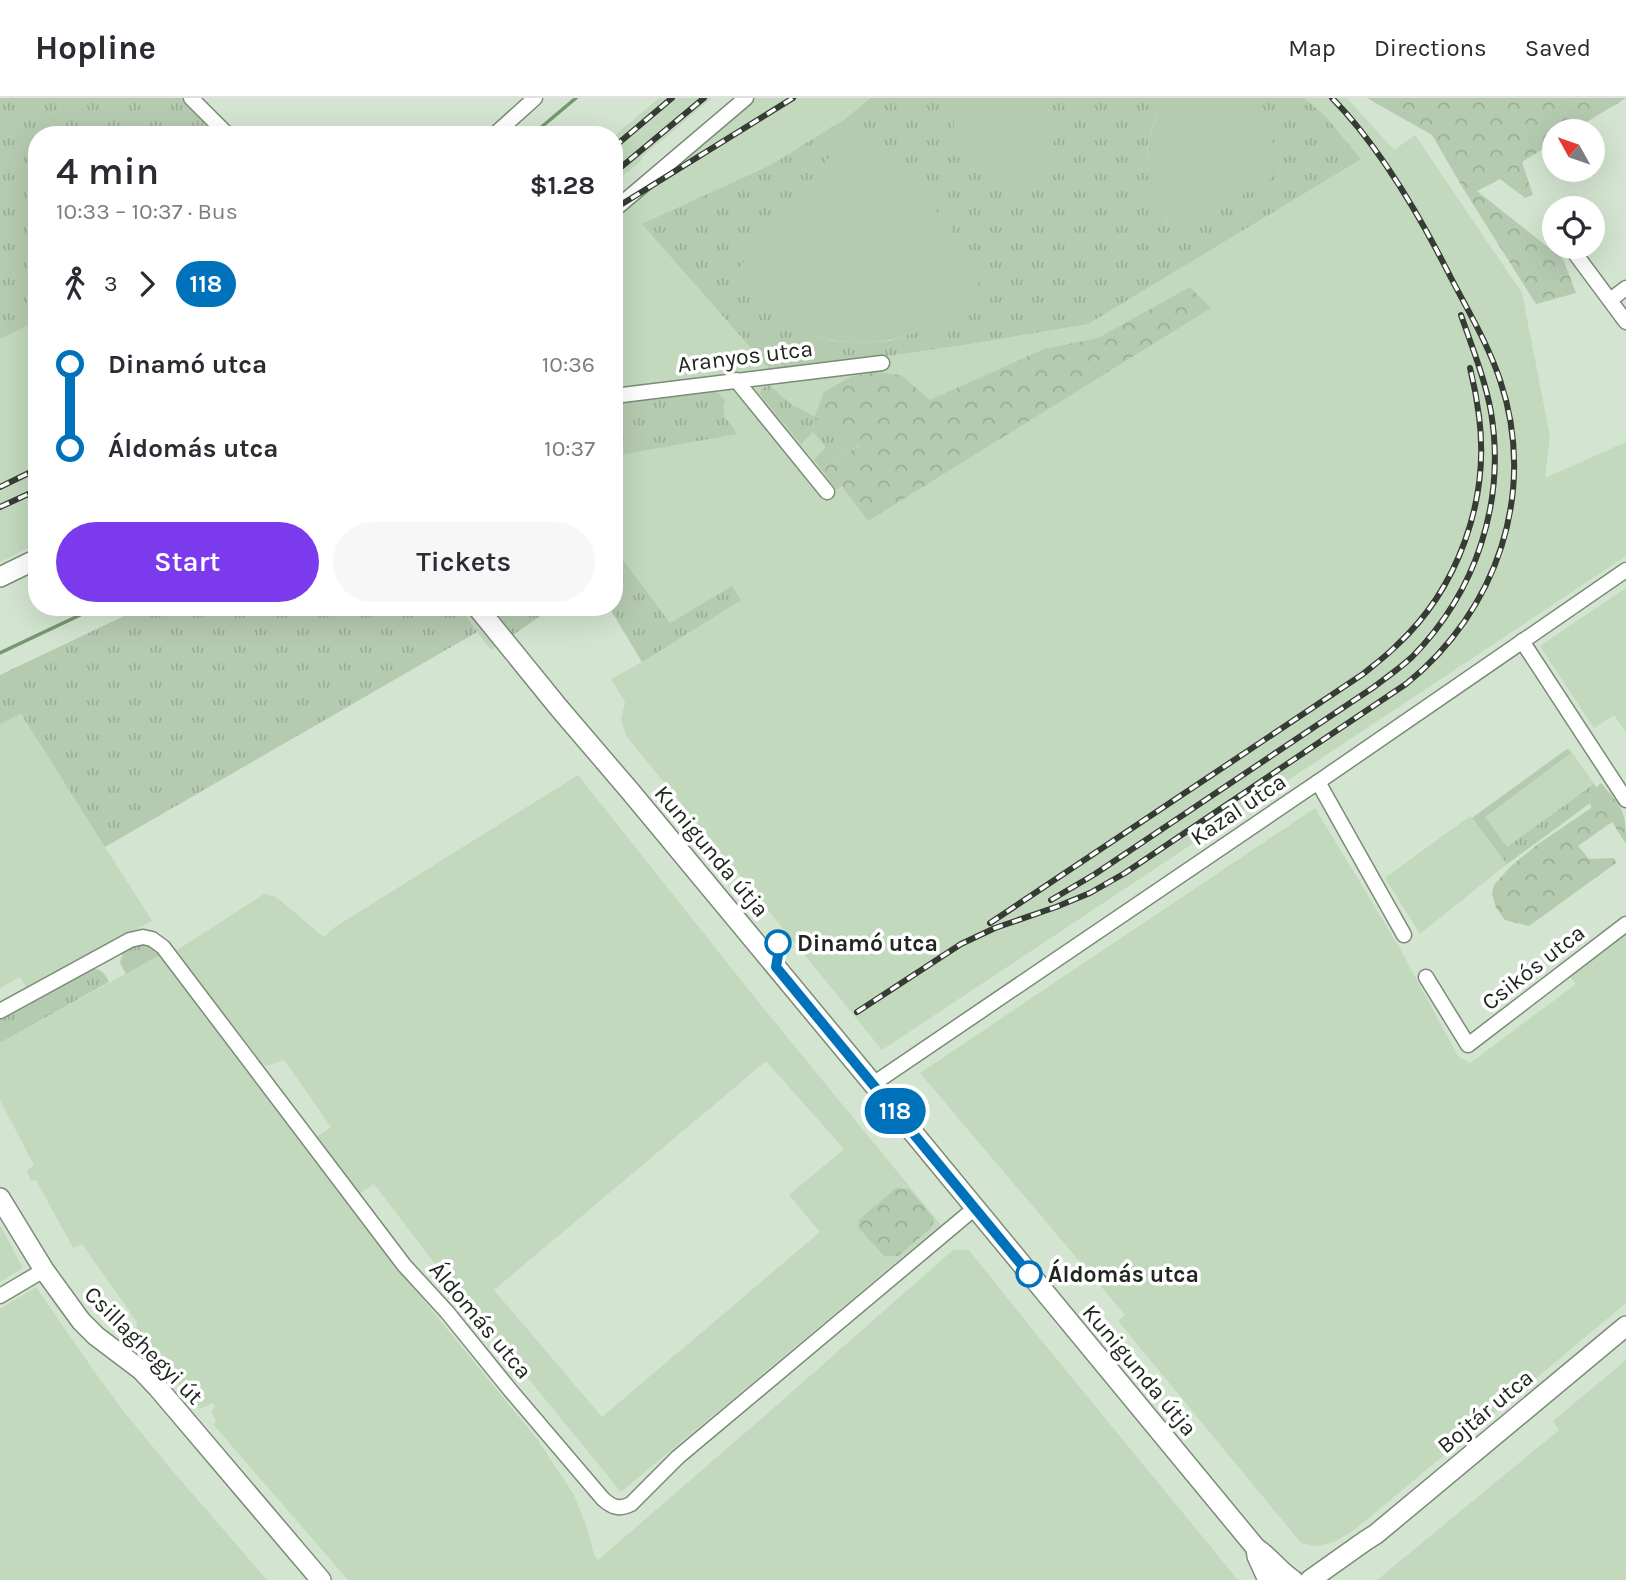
<!DOCTYPE html>
<html lang="en">
<head>
<meta charset="utf-8">
<style>
  body { margin:0; font-family:Karla,sans-serif; background:#f7f7f7; color:#2b2b33; height:100vh; display:flex; flex-direction:column; font-size:26px; white-space:nowrap }
  * { box-sizing:border-box; margin:0 }
  p { font-size:23px; color:#7c7c81 }
  .icon { flex:none; width:38px; height:38px; fill:none; stroke:currentColor; stroke-width:2; stroke-linecap:round; stroke-linejoin:round }
  .map { position:relative; flex:1; overflow:hidden }
  .details { position:absolute; left:28px; top:28px; width:595px; height:490px; display:flex; flex-direction:column; background:#fff; border-radius:28px; box-shadow:0 7px 28px #0002 }
  .details>* { flex:none }
  .badge { padding:0 14px; border-radius:23px; font-size:24px; line-height:46px }
  .needle { width:46px; rotate:310deg }
  .tools { position:absolute; left:1542px; top:21px; display:grid; gap:14px }
  .tools a { display:grid; place-items:center; width:63px; height:63px; border-radius:50%; background:#fff; box-shadow:0 7px 28px #0002; font-size:35px }
  .map>.badge { position:absolute; translate:-50% -50%; box-shadow:0 0 0 4px #fff }
  .legs { display:flex; align-items:center; gap:10px; height:77px; padding:0 28px; font-size:23px }
  .legs p { margin-inline-start:auto }
  .summary { display:flex; align-items:center; justify-content:space-between; height:119px; padding:0 28px }
  h1 { font-size:38px; font-weight:600; line-height:52px }
  .primary-button { display:flex; gap:14px; margin-top:auto; padding:14px 28px }
  .primary-button a { flex:1; height:80px; border-radius:42px; background:#7c3aed; color:#fff; font-size:28px; font-weight:600; line-height:80px; text-align:center }
  .primary-button a+a { background:#f7f7f7; color:#2b2b33 }
  ul { padding:0 28px; list-style:none }
  li { display:flex; align-items:center; gap:24px; height:84px; font-size:26px }
  li i { display:grid; place-items:center; width:10px; height:100%; margin:0 9px; background:currentColor }
  li i::after { content:''; width:18px; height:18px; margin:-9px; border:5px solid; border-radius:50%; background:#fff }
  li p { margin-inline-start:auto }
  li:first-child i { background:linear-gradient(#0000 50%,currentColor 0) }
  li:last-child i { background:linear-gradient(currentColor 50%,#0000 0) }
  header { display:flex; align-items:center; gap:42px; box-sizing:border-box; height:98px; padding:0 35px; background:#fff; border-bottom:2px solid #e1e1e2 }
  header strong { font-size:33px }
  nav { display:flex; gap:38px; margin-inline-start:auto; font-size:24px }
  .map>svg:first-child { display:block }
</style>
</head>
<body>
<header>
<strong>Hopline</strong>
<nav><a>Map</a><a>Directions</a><a>Saved</a></nav>
</header>
<div class="map">
<svg width="1626" height="1482" viewBox="0 0 1626 1482">
  <defs>
    <pattern id="grass-tufts" width="24" height="20" patternUnits="userSpaceOnUse" patternTransform="scale(1.75)"><rect width="24" height="20" fill="#b5cbb0"/><path d="M3 7l-1-3M5 7V3M7 7l1-3M15 17l-1-3M17 17v-4M19 17l1-3" fill="none" stroke="#9bae97"/></pattern>
    <pattern id="forest-crowns" width="20" height="18" patternUnits="userSpaceOnUse" patternTransform="scale(1.75)"><rect width="20" height="18" fill="#b5cbb0"/><path d="M2 6a3 3 0 1 1 6 0M12 15a3 3 0 1 1 6 0" fill="none" stroke="#9bae97"/></pattern>
  </defs>
  <rect width="100%" height="100%" fill="#d3e5d0"/>
  <g fill="#c2d9be" fill-rule="evenodd">
    <polygon points="659,0 712,0 641,60 642,62 614,85 614,38"/>
    <polygon points="753,0 1347,0 1394,52 1415,37 1522,195 1550,338 1545,380 1626,344 1626,458 882,952 627,639 621,622 625,604 611,581 642,564 609,509 614,509 614,104"/>
    <polygon points="37,223 37,446 0,464 0,241"/>
    <polygon points="1626,490 1626,634 1614,617 1594,630 1540,548"/>
    <polygon points="460,509 553,509 491,552 477,534"/>
    <polygon points="21,616 152,823 26,889 20,879 0,890 0,626"/>
    <polygon points="1569,650 1602,697 1507,766 1420,836 1385,780 1470,718 1473,720"/>
    <path d="M 578,677 L 756,901 L 941,1127 L 621,1394 L 438,1170 L 374,1086 L 359,1096 L 315,1040 L 331,1029 L 284,962 L 266,968 L 255,963 L 174,854 L 264,796 L 276,799 L 324,839 L 335,829 ZM 766,963 L 844,1051 L 789,1097 L 820,1134 L 602,1319 L 494,1192 Z"/>
    <polygon points="1315,710 1399,849 1458,958 1470,965 1576,886 1570,878 1626,837 1626,1205 1352,1434 1331,1445 1316,1448 1301,1445 1118,1223 1125,1217 920,975"/>
    <polygon points="160,857 166,858 245,967 244,970 376,1144 537,1341 574,1397 586,1427 594,1457 598,1462 760,1322 953,1152 969,1152 1041,1242 1238,1482 348,1482 213,1326 216,1324 211,1312 215,1310 213,1305 200,1311 136,1239 137,1224 82,1146 73,1150 36,1082 31,1083 27,1073 34,1067 0,1002 0,945"/>
    <polygon points="0,1127 23,1170 0,1184"/>
    <polygon points="36,1189 94,1273 125,1315 171,1371 267,1482 0,1482 0,1211"/>
    <polygon points="1626,1262 1626,1482 1377,1482 1559,1332 1553,1323"/>
  </g>
  <g fill="url(#grass-tufts)" fill-rule="evenodd">
    <polygon points="0,0 197,0 232,37 37,37 37,223 0,241"/>
    <path d="M 871,0 L 982,0 L 957,17 L 1050,13 L 1041,0 L 1168,0 C 1139,38 1141,82 1167,122 L 1279,74 L 1282,65 L 1281,57 L 1242,0 L 1304,0 L 1325,18 L 1361,61 L 1088,226 L 969,246 L 773,275 L 642,126 L 771,67 L 845,21 ZM 859,37 L 876,41 L 886,50 L 962,206 L 942,222 L 916,234 L 890,243 L 860,245 L 832,243 L 819,239 L 787,224 L 767,210 L 737,173 L 841,45 L 846,41 Z"/>
    <polygon points="769,287 792,307 838,331 860,346 821,371 814,362 826,349 813,334 801,346 761,298 760,294 762,290"/>
    <path d="M 715,292 L 725,302 C 720,323 729,319 737,336 L 614,358 L 614,305 Z"/>
    <polygon points="614,450 670,525 732,488 741,502 642,564 609,509 614,509"/>
    <polygon points="143,509 460,509 477,534 105,749 21,616 0,626 0,577"/>
    <polygon points="491,509 553,509 513,537"/>
    <polygon points="1567,651 1571,655 1485,719 1507,749 1594,686 1596,690 1589,696 1590,705 1507,766 1472,720"/>
    <polygon points="144,846 156,848 162,854 160,857 126,876 120,865 123,854 136,847"/>
    <path d="M 89,870 C 100,870 105,875 109,884 L 0,945 L 0,920 Z"/>
  </g>
  <g fill="url(#forest-crowns)">
    <polygon points="1367,0 1626,0 1572,33 1554,33 1554,44 1522,64 1533,97 1525,100 1500,81 1477,93 1563,161 1576,195 1536,206 1464,92 1432,37"/>
    <polygon points="1190,189 1211,210 868,423 842,388 836,392 821,371 860,347 838,331 814,320 824,294 852,278 876,274 901,277 930,302 1044,251 1098,240"/>
    <path d="M 1601,685 C 1623,711 1626,712 1626,746 L 1612,724 L 1578,748 L 1589,761 L 1614,760 L 1616,765 L 1529,828 L 1505,822 L 1496,810 L 1492,796 L 1494,787 L 1510,769 L 1538,746 L 1591,710 L 1589,696 Z"/>
    <polygon points="896,1090 909,1091 933,1119 934,1123 930,1131 898,1158 884,1158 858,1129 859,1122"/>
  </g>
  <g fill="#b5cbb0">
    <path d="M 982,0 L 1041,0 C 1047,9 1053,18 1054,30 C 1057,58 1036,85 1008,88 C 1001,89 993,87 986,86 L 954,33 C 950,15 969,8 982,0 Z"/>
    <path d="M 1168,0 L 1242,0 L 1281,57 C 1283,66 1281,72 1274,78 L 1181,135 C 1140,101 1137,42 1168,0 Z"/>
    <path d="M 859,37 C 870,36 879,41 886,50 L 986,176 C 978,185 971,197 963,206 C 953,216 940,223 928,229 C 875,254 812,249 767,211 C 755,200 746,186 737,173 L 841,45 L 847,41 Z"/>
  </g>
  <g fill="none" stroke-linecap="round" stroke-linejoin="round">
    <g stroke="#769770" stroke-width="3.5">
      <polyline points="532,37 576,0"/>
      <polyline points="0,555 97,509"/>
    </g>
    <defs>
      <g id="street">
        <polyline points="191,0 228,37"/>
        <polyline points="494,37 535,0"/>
        <polyline points="614,112 746,0"/>
        <polyline points="1574,154 1626,224"/>
        <polyline points="1610,202 1626,190"/>
        <polyline points="736,282 827,394"/>
        <polyline points="614,298 882,265"/>
        <polyline points="1522,543 1626,702"/>
        <polyline points="1318,684 1404,837"/>
        <polyline points="1426,879 1468,947 1626,826"/>
        <path d="M 0,913 L 130,842 L 143,839 L 152,841 L 163,849 L 404,1167 L 447,1214 L 511,1293 L 603,1401 C 612,1409 619,1412 631,1406 L 678,1359 L 975,1110"/>
        <polyline points="873,986 1318,684 1626,472"/>
        <polyline points="0,1198 44,1172"/>
      </g>
      <g id="secondary">
        <polyline points="0,479 37,461"/>
        <path d="M 477,509 L 559,610 L 630,693 L 873,986 L 1256,1450 C 1270,1459 1279,1473 1293,1482"/>
        <polyline points="0,1100 44,1172 81,1223 96,1238 141,1272 158,1290 321,1482"/>
        <polyline points="1256,1450 1257,1458 1268,1482"/>
        <polyline points="1310,1482 1365,1443 1376,1436 1626,1228"/>
      </g>
    </defs>
    <use href="#street" stroke="#7b8b78" stroke-width="17"/>
    <use href="#secondary" stroke="#7b8b78" stroke-width="22"/>
    <use href="#street" stroke="#fff" stroke-width="14"/>
    <use href="#secondary" stroke="#fff" stroke-width="19"/>
    <defs>
      <g id="rail">
        <polyline points="614,49 672,0"/>
        <polyline points="614,75 704,0"/>
        <polyline points="614,111 793,0"/>
        <polyline points="0,389 37,371"/>
        <polyline points="0,409 37,392"/>
        <path d="M 1051,802 L 1095,776 L 1374,589 C 1387,579 1400,570 1412,559 C 1476,494 1506,404 1491,314 C 1485,281 1472,249 1461,217"/>
        <path d="M 990,825 L 1363,576 C 1374,567 1386,558 1396,548 C 1458,491 1490,402 1479,318 C 1477,302 1474,286 1470,270"/>
        <path d="M 857,914 L 961,846 L 995,830 L 1056,809 L 1090,795 L 1125,775 L 1406,586 C 1497,513 1538,394 1500,282 C 1487,243 1465,208 1447,172 C 1417,113 1378,47 1332,0"/>
      </g>
    </defs>
    <use href="#rail" stroke="#353c34" stroke-width="6"/>
    <use href="#rail" stroke="#fff" stroke-width="3.5" stroke-dasharray="10" stroke-linecap="butt"/>
  </g>
  <g fill="none" stroke-linecap="round" stroke-linejoin="round">
    <defs>
      <polyline id="line-1" points="778,845 779,851 776,869 1029,1176"/>
    </defs>
    <use href="#line-1" stroke="#fff" stroke-width="16"/>
    <use href="#line-1" stroke="#0072bc" stroke-width="10"/>
  </g>
  <g fill="#fff" stroke="#0072bc" stroke-width="3.5">
    <circle cx="778" cy="845" r="12"/>
    <circle cx="1029" cy="1176" r="12"/>
  </g>
  <g text-anchor="middle" stroke-width="7" stroke-linejoin="round" paint-order="stroke">
    <g font-size="23" fill="#212720" stroke="#fff">
      <text transform="translate(745 258) rotate(-7)" y="8">Aranyos utca</text>
      <text transform="translate(1238 711) rotate(-34)" y="8">Kazal utca</text>
      <text transform="translate(712 753) rotate(50)" y="8">Kunigunda útja</text>
      <text transform="translate(1533 869) rotate(-38)" y="8">Csikós utca</text>
      <text transform="translate(481 1222) rotate(50)" y="8">Áldomás utca</text>
      <text transform="translate(144 1247) rotate(45)" y="8">Csillaghegyi út</text>
      <text transform="translate(1140 1272) rotate(50)" y="8">Kunigunda útja</text>
      <text transform="translate(1485 1313) rotate(-40)" y="8">Bojtár utca</text>
    </g>
    <g font-size="23" font-weight="bold" fill="#212720" stroke="#fff" text-anchor="start">
      <text x="797" y="853">Dinamó utca</text>
      <text x="1048" y="1184">Áldomás utca</text>
    </g>
  </g>
</svg>
<div class="tools">
<a><svg class="needle" viewBox="-14 -14 28 28"><path d="M0-13l5 13h-10z" fill="#e53935"/><path d="M0 13l5-13h-10z" fill="#7c7c81"/></svg></a>
<a><svg class="icon" aria-label="locate" viewBox="0 0 24 24"><circle cx="12" cy="12" r="6"/><path d="M12 2v4M12 18v4M2 12h4M18 12h4"/></svg></a>
</div>
<b class="badge" style="left:895px;top:1013px;background:#0072bc;color:#fff">118</b>
<section class="details">
<div class="summary"><div><h1>4 min</h1><p>10:33 – 10:37 · Bus</p></div><b>$1.28</b></div>
<div class="legs"><svg class="icon" aria-label="walk" viewBox="0 0 24 24"><circle cx="13" cy="4" r="2"/><path d="M13 8l-2 6 4 7M11 14l-3 7M7 12l3-4h3l4 4"/></svg>3<svg class="icon" aria-label="forward" viewBox="0 0 24 24"><path d="M9 5l7 7-7 7"/></svg><b class="badge" style="background:#0072bc;color:#fff">118</b></div>
<ul>
<li><i style="color:#0072bc"></i><b>Dinamó utca</b><p>10:36</p></li>
<li><i style="color:#0072bc"></i><b>Áldomás utca</b><p>10:37</p></li>
</ul>
<div class="primary-button"><a>Start</a><a>Tickets</a></div>
</section>
</div>
</body>
</html>
